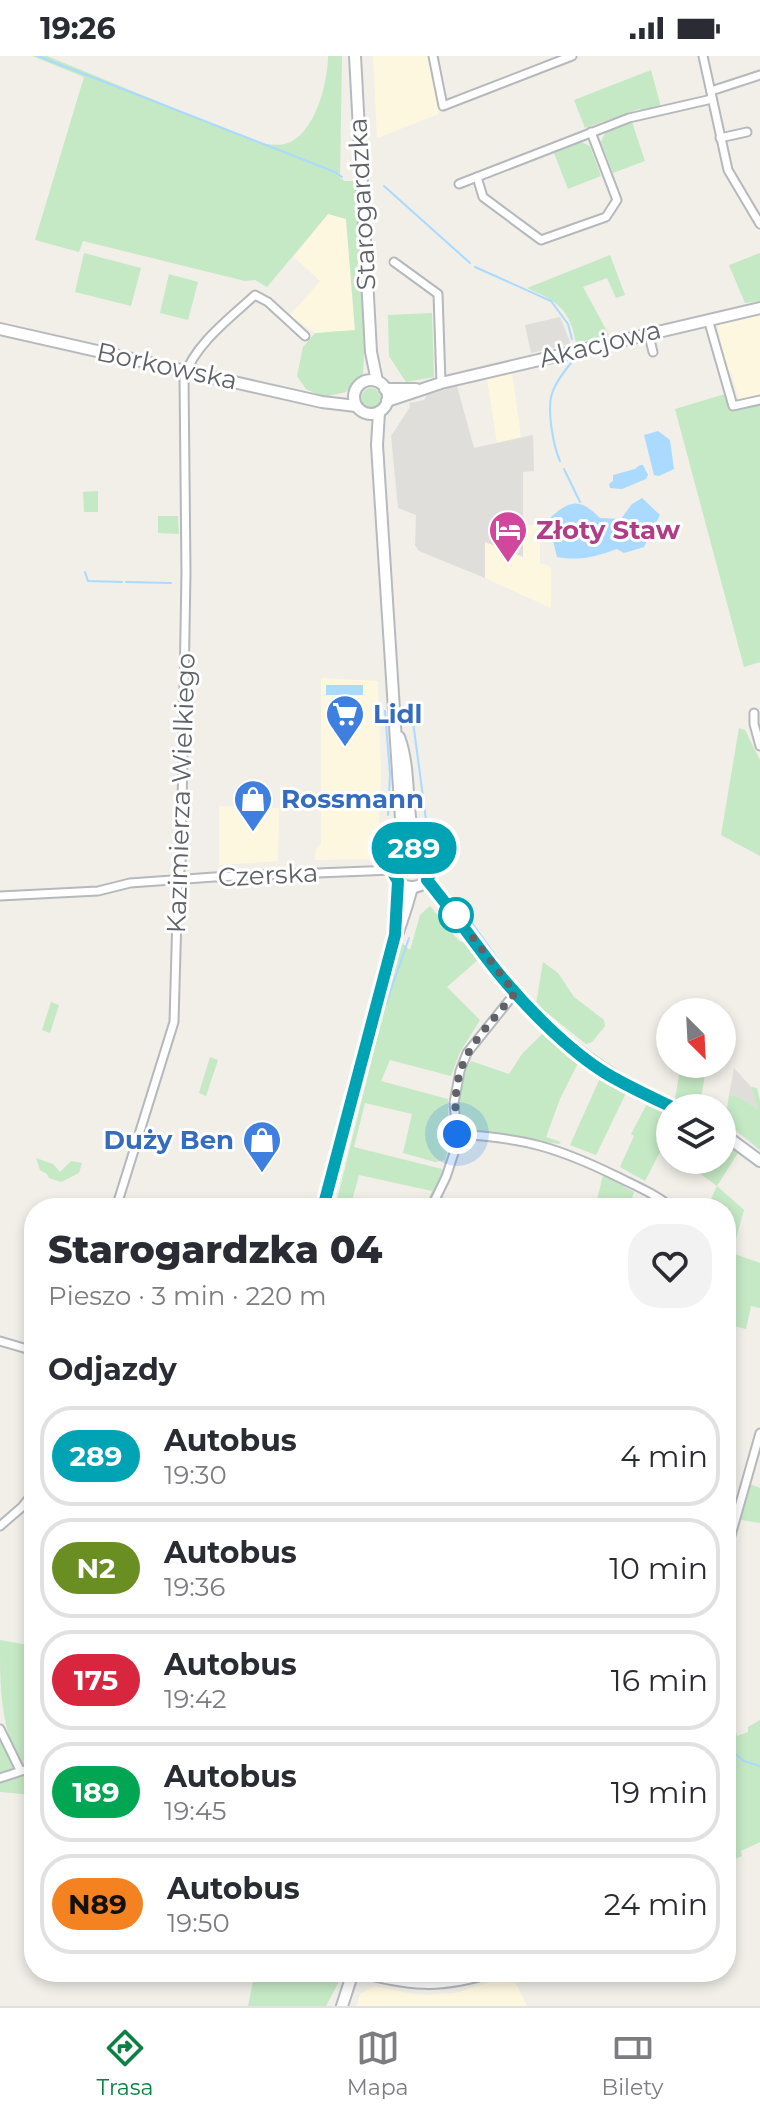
<!DOCTYPE html>
<html lang="pl">
<head>
<meta charset="utf-8">
<style>
  body { margin:0; font-family:Montserrat,sans-serif; background:#f2f2f3; color:#2b2b33; height:100vh; display:flex; flex-direction:column; font-size:30px; white-space:nowrap }
  * { box-sizing:border-box; margin:0 }
  p { font-size:26px; color:#7c7c81 }
  .icon { flex:none; width:44px; height:44px; fill:none; stroke:currentColor; stroke-width:2; stroke-linecap:round; stroke-linejoin:round }
  .map { position:relative; flex:1; overflow:hidden }
  .drawer { position:absolute; left:24px; top:1142px; width:712px; height:784px; display:flex; flex-direction:column; background:#fff; border-radius:32px; box-shadow:0 4px 12px #0003 }
  .drawer>* { flex:none }
  .badge { padding:0 16px; border-radius:26px; font-size:28px; line-height:52px }
  .needle { width:52px; rotate:156deg }
  .tools { position:absolute; left:656px; top:942px; display:grid; gap:16px }
  .tools a { display:grid; place-items:center; width:80px; height:80px; border-radius:50%; background:#fff; box-shadow:0 4px 12px #0003; font-size:40px }
  .you { position:absolute; width:40px; height:40px; margin:-20px; border:6px solid #fff; border-radius:50%; background:#1a73e8; box-shadow:0 0 0 12px #1a73e833 }
  .map>.badge { position:absolute; translate:-50% -50%; box-shadow:0 0 0 4px #fff }
  h2 { padding:0 24px; font-size:30px; line-height:72px }
  .round { display:grid; place-items:center; flex:none; width:84px; height:84px; border-radius:32px; background:#f2f2f3 }
  .head { display:flex; align-items:center; justify-content:space-between; height:136px; padding:0 24px }
  h1 { font-size:38px; font-weight:800; line-height:60px }
  ul { padding:0; list-style:none }
  li { display:flex; align-items:center; gap:24px; height:100px; margin:0 16px 12px; padding:0 8px; border:4px solid #e1e1e2; border-radius:32px }
  li div { flex:1 }
  li b { display:block; font-size:30px }
  li em { font-style:normal }
  li .badge { min-width:88px; font-weight:700; text-align:center }
  .status { display:flex; justify-content:space-between; align-items:center; height:56px; padding:0 40px; background:#fff; direction:ltr }
  .status svg { height:22px; fill:currentColor }
  .dock { display:flex; justify-content:space-around; align-items:center; height:112px; border-top:2px solid #e1e1e2; background:#fff; font-size:22px; color:#7c7c81 }
  .dock a { display:grid; justify-items:center; gap:4px }
  .dock .selected { color:#0b8043 }
  .map>svg:first-child { display:block }
</style>
</head>
<body>
<div class="status"><b>19:26</b><svg viewBox="0 0 49 12"><path d="M0 12V9h3v3zM5 12V6h3v6zM10 12V3h3v9zM15 12V0h3v12zM26 1h20v11H26zM47 4h2v5h-2z"/></svg></div>
<div class="map">
<svg width="760" height="1950" viewBox="0 0 760 1950">
  <rect width="100%" height="100%" fill="#f1efe8"/>
  <g fill="#fef7e0">
    <polygon points="373,0 428,0 439,58 377,82"/>
    <polygon points="328,158 346,163 355,275 315,277 290,259 320,225 294,201"/>
    <polygon points="760,257 760,339 739,344 732,318 726,312 718,271 721,265"/>
    <polygon points="512,317 521,381 497,387 487,323"/>
    <polygon points="523,469 540,469 540,507 551,511 551,552 485,522 485,486 523,500"/>
    <polygon points="321,622 378,625 381,719 378,791 370,803 315,804 316,793 321,788"/>
    <polygon points="219,750 279,752 278,805 219,809"/>
    <polygon points="512,1919 527,1950 357,1950 360,1938 375,1930 413,1938 429,1939 455,1937"/>
  </g>
  <g fill="#e0deda">
    <polygon points="560,261 571,288 531,297 525,269"/>
    <polygon points="457,330 474,392 533,379 534,415 523,416 523,501 485,486 485,522 419,495 415,489 416,459 398,452 391,380 410,351 409,347 424,344 427,339"/>
    <polygon points="734,1012 751,1031 760,1055 736,1040 729,1039"/>
  </g>
  <g fill="#c5e8c5">
    <path d="M 32,0 L 47,0 L 259,87 C 267,88 277,90 285,88 C 315,80 328,26 328,0 L 342,0 L 340,122 L 345,125 L 356,125 L 365,277 L 363,318 L 346,336 L 323,341 L 306,333 L 297,320 L 303,291 L 315,277 L 355,274 L 346,163 L 328,158 L 267,231 L 255,224 L 245,225 L 83,185 L 79,196 L 35,184 L 84,21 Z"/>
    <polygon points="651,14 661,51 645,56 639,53 585,72 574,44"/>
    <polygon points="632,66 645,105 613,117 601,86 605,77"/>
    <polygon points="581,86 590,90 601,120 568,133 554,97"/>
    <polygon points="84,197 141,212 131,250 75,236"/>
    <polygon points="760,197 760,245 745,247 729,209"/>
    <path d="M 610,199 L 625,239 L 616,242 L 607,222 L 583,231 L 609,279 L 576,287 C 570,253 557,245 527,232 Z"/>
    <polygon points="169,218 198,226 188,264 160,257"/>
    <polygon points="432,257 434,321 406,326 389,300 388,259"/>
    <circle cx="371" cy="342" r="10"/>
    <polygon points="725,338 739,344 760,339 760,606 744,611 675,353"/>
    <polygon points="98,435 98,456 84,456 83,436"/>
    <polygon points="158,460 178,460 179,478 158,477"/>
    <polygon points="739,672 745,674 760,704 760,800 721,779"/>
    <polygon points="430,850 458,884 470,890 480,902 447,931 480,964 459,998 451,1020 390,1004 381,1025 448,1043 448,1091 445,1104 435,1106 403,1097 412,1058 365,1047 354,1091 442,1113 443,1117 428,1152 425,1152 432,1135 359,1119 350,1152 335,1152 401,886 410,894 420,859"/>
    <polygon points="543,906 558,917 574,941 604,964 605,970 592,986 586,988 536,948"/>
    <polygon points="51,946 59,949 50,977 42,974"/>
    <path d="M 546,974 L 580,1003 L 560,1043 L 546,1081 L 561,1086 L 559,1088 L 468,1075 C 453,1056 460,1024 471,1005 L 509,1018 L 522,998 Z"/>
    <polygon points="210,1001 218,1004 206,1040 199,1037"/>
    <polygon points="681,1008 707,1008 699,1052 675,1043"/>
    <polygon points="601,1020 627,1035 596,1099 570,1089"/>
    <polygon points="751,1031 757,1032 760,1045 760,1094 725,1066 729,1039 736,1040 759,1054"/>
    <polygon points="648,1046 670,1057 670,1097 661,1094 645,1125 620,1111 634,1080 631,1078"/>
    <polygon points="722,1083 739,1095 717,1130 744,1154 732,1197 760,1207 760,1252 751,1250 746,1273 726,1268 726,1199 731,1198 726,1195 726,1152 707,1152 717,1130 681,1104 722,1104"/>
    <polygon points="36,1102 53,1108 60,1116 71,1105 82,1107 79,1117 61,1126 49,1122 47,1118 40,1114"/>
    <polygon points="603,1119 634,1136 632,1142 642,1149 646,1143 658,1152 595,1152"/>
    <polygon points="750,1428 760,1432 760,1467 741,1464"/>
    <path d="M 0,1584 L 34,1590 L 34,1709 L 21,1710 C 0,1667 0,1633 0,1584 Z"/>
    <polygon points="760,1664 760,1786 741,1795 742,1800 726,1807 726,1676 735,1673 737,1680 748,1676 748,1671"/>
    <polygon points="0,1681 15,1710 11,1715 0,1720"/>
    <polygon points="34,1715 34,1739 0,1736 0,1725"/>
    <polygon points="255,1916 344,1916 326,1950 248,1950"/>
  </g>
  <g fill="#aadaff">
    <polygon points="658,375 670,384 674,413 659,420 654,419 644,379"/>
    <polygon points="640,409 643,409 648,419 646,423 622,433 610,432 609,428 613,425 613,419 635,413"/>
    <path d="M 642,442 L 660,459 L 644,491 L 624,497 L 617,493 C 595,501 580,505 557,501 L 548,464 C 569,444 579,441 600,462 L 621,463 L 632,448 Z"/>
    <rect x="326" y="629" width="37" height="10"/>
  </g>
  <g fill="none" stroke-linecap="round" stroke-linejoin="round">
    <g stroke="#aadaff" stroke-width="2">
      <polyline points="38,0 335,116 342,121"/>
      <polyline points="384,130 470,207"/>
      <polyline points="475,211 551,245 568,268 572,283"/>
      <path d="M 560,405 C 553,389 546,351 553,335 C 557,323 567,312 575,302"/>
      <polyline points="564,413 580,446"/>
      <polyline points="85,516 88,525 122,526"/>
      <polyline points="126,526 171,527"/>
      <polyline points="385,655 390,718 388,759"/>
      <polyline points="412,658 427,771 431,779 442,789"/>
      <polyline points="457,846 502,909"/>
      <polyline points="386,948 409,882"/>
      <polyline points="726,1690 744,1705 760,1710"/>
    </g>
    <defs>
      <g id="street">
        <polyline points="433,0 443,50 572,0"/>
        <polyline points="703,0 728,114 760,168"/>
        <polyline points="711,35 760,19"/>
        <polyline points="720,82 747,76"/>
        <polyline points="477,121 483,141 541,184 606,161 617,144 591,76"/>
        <polyline points="459,128 629,62 712,43"/>
        <polyline points="394,206 438,238 441,327"/>
        <polyline points="708,263 733,350 760,344"/>
        <polyline points="648,276 653,296"/>
        <polyline points="754,657 754,668 760,690"/>
        <polyline points="0,840 98,835 130,827 214,821 393,814"/>
        <path d="M 457,1078 C 524,1082 557,1091 618,1121 C 636,1130 656,1138 672,1152"/>
        <path d="M 116,1152 L 174,966 L 178,824 L 181,809 L 186,516 L 184,321 C 195,288 230,262 255,239 L 268,246 L 305,280"/>
        <polyline points="431,1152 446,1121 455,1094 457,1078 454,1047 460,1015 467,997 515,937"/>
        <polyline points="0,1285 34,1295"/>
        <polyline points="0,1470 22,1451 34,1436"/>
        <polyline points="726,1497 760,1377"/>
        <polyline points="0,1673 20,1714"/>
        <polyline points="0,1722 34,1711"/>
        <path d="M 353,1916 C 412,1930 437,1935 496,1916"/>
      </g>
      <g id="secondary">
        <polyline points="355,0 371,296 377,325"/>
        <polyline points="0,273 322,346 356,350"/>
        <circle cx="371" cy="341" r="17"/>
        <polyline points="385,333 416,333"/>
        <polyline points="387,345 441,327 760,252"/>
        <polyline points="379,356 377,389 403,794"/>
        <path d="M 399,681 C 412,716 404,757 417,793"/>
        <circle cx="412" cy="812" r="19"/>
        <path d="M 427,824 C 453,854 474,887 499,918 C 547,977 604,1020 674,1052"/>
        <polyline points="395,879 398,825"/>
        <polyline points="722,1077 760,1105"/>
        <path d="M 323,1152 C 342,1076 361,1000 382,925 C 391,893 404,863 412,831"/>
        <polyline points="342,1950 353,1916"/>
      </g>
    </defs>
    <use href="#street" stroke="#b5b8bc" stroke-width="11"/>
    <use href="#secondary" stroke="#b6babf" stroke-width="14"/>
    <use href="#street" stroke="#fff" stroke-width="7"/>
    <use href="#secondary" stroke="#fff" stroke-width="10"/>
  </g>
  <g fill="none" stroke-linecap="round" stroke-linejoin="round">
    <defs>
      <path id="line" d="M 323,1152 L 395,879 L 398,825 C 369,785 453,782 427,824 C 452,854 474,887 499,918 C 527,952 569,995 607,1018 C 629,1031 651,1041 674,1052"/>
    </defs>
    <use href="#line" stroke="#fff" stroke-width="18"/>
    <use href="#line" stroke="#00a3b4" stroke-width="12"/>
    <path stroke="#5f6368" stroke-width="8" stroke-dasharray="0 14.4" d="M 456,859 L 515,937 C 472,990 449,1004 457,1078"/>
  </g>
  <defs>
    <symbol id="hotel-pin" viewBox="-11 -11 22 30"><path d="M0 17L-7.5 6A9.5 9.5 0 1 1 7.5 6Z" fill="#d1479c" stroke="#fff"/><path d="M-6-4.5h1.5V1H6V5H4.5V3h-9V5H-6ZM-4 0a1.8 1.8 0 1 1 3.6 0ZM.5 0V-2.5h3Q6-2.5 6 0Z" fill="#fff"/></symbol>
    <symbol id="supermarket-pin" viewBox="-11 -11 22 30"><path d="M0 17L-7.5 6A9.5 9.5 0 1 1 7.5 6Z" fill="#3f7fe0" stroke="#fff"/><path d="M-6-5.5h2.5l.6 2H6L4.5 2H-2.5L-4.4-4H-6ZM-1.5 3.2a1.3 1.3 0 1 0 .1 0ZM3 3.2a1.3 1.3 0 1 0 .1 0Z" fill="#fff"/></symbol>
    <symbol id="shop-pin" viewBox="-11 -11 22 30"><path d="M0 17L-7.5 6A9.5 9.5 0 1 1 7.5 6Z" fill="#3f7fe0" stroke="#fff"/><path d="M-5-2.5h2.3a2.7 3.5 0 0 1 5.4 0H5L5.5 6h-11ZM-1.5-2.5h3a1.5 2.3 0 0 0-3 0Z" fill="#fff"/></symbol>
  </defs>
  <g fill-rule="evenodd">
    <use href="#hotel-pin" x="486" y="452" width="44" height="60"/>
    <use href="#supermarket-pin" x="323" y="636" width="44" height="60"/>
    <use href="#shop-pin" x="231" y="721" width="44" height="60"/>
    <use href="#shop-pin" x="240" y="1062" width="44" height="60"/>
  </g>
  <circle fill="#fff" stroke="#00a3b4" stroke-width="4" cx="456" cy="859" r="16"/>
  <g text-anchor="middle" stroke-width="6" stroke-linejoin="round" paint-order="stroke">
    <g font-size="26" fill="#5f6368" stroke="#fff">
      <text transform="translate(362 148) rotate(-93)" y="9">Starogardzka</text>
      <text transform="translate(600 288) rotate(-14)" y="9">Akacjowa</text>
      <text transform="translate(167 310) rotate(12)" y="9">Borkowska</text>
      <text transform="translate(181 737) rotate(-88)" y="9">Kazimierza Wielkiego</text>
      <text transform="translate(268 819) rotate(-3)" y="9">Czerska</text>
    </g>
    <g font-size="26" font-weight="bold" fill="#b23c85" stroke="#fff" text-anchor="start">
      <text x="536" y="483">Złoty Staw</text>
    </g>
    <g font-size="26" font-weight="bold" fill="#366cbe" stroke="#fff" text-anchor="start">
      <text x="373" y="667">Lidl</text>
      <text x="281" y="752">Rossmann</text>
      <text x="234" y="1093" text-anchor="end">Duży Ben</text>
    </g>
  </g>
</svg>
<div class="tools">
<a><svg class="needle" viewBox="-14 -14 28 28"><path d="M0-13l5 13h-10z" fill="#e53935"/><path d="M0 13l5-13h-10z" fill="#7c7c81"/></svg></a>
<a><svg class="icon" aria-label="layers" viewBox="0 0 24 24"><path d="M12 4l9 5-9 5-9-5zM3 14l9 5 9-5"/></svg></a>
</div>
<div class="you" style="left:457px;top:1078px"></div>
<b class="badge" style="left:414px;top:792px;background:#00a3b4;color:#fff">289</b>
<section class="drawer">
<div class="head"><div><h1>Starogardzka 04</h1><p>Pieszo · 3 min · 220 m</p></div><a class="round"><svg class="icon" aria-label="heart" viewBox="0 0 24 24"><path d="M12 20l-8-8c-3-5 5-10 8-4 3-6 11-1 8 4z"/></svg></a></div>
<h2>Odjazdy</h2>
<ul>
<li><span class="badge" style="background:#00a3b4;color:#fff">289</span><div><b>Autobus</b><p>19:30</p></div><em>4 min</em></li>
<li><span class="badge" style="background:#6b8e23;color:#fff">N2</span><div><b>Autobus</b><p>19:36</p></div><em>10 min</em></li>
<li><span class="badge" style="background:#d7263d;color:#fff">175</span><div><b>Autobus</b><p>19:42</p></div><em>16 min</em></li>
<li><span class="badge" style="background:#00a651;color:#fff">189</span><div><b>Autobus</b><p>19:45</p></div><em>19 min</em></li>
<li><span class="badge" style="background:#f58220;color:#111">N89</span><div><b>Autobus</b><p>19:50</p></div><em>24 min</em></li>
</ul>
</section>
</div>
<nav class="dock">
<a class="selected"><svg class="icon" aria-label="directions" viewBox="0 0 24 24"><path d="M12 3l9 9-9 9-9-9zM9 14v-3h6M13 9l2 2-2 2"/></svg>Trasa</a>
<a><svg class="icon" aria-label="map" viewBox="0 0 24 24"><path d="M3 6l6-2 6 2 6-2v14l-6 2-6-2-6 2zM9 4v14M15 6v14"/></svg>Mapa</a>
<a><svg class="icon" aria-label="tickets" viewBox="0 0 24 24"><path d="M3 7h18v10H3zM15 7v10"/></svg>Bilety</a>
</nav>
</body>
</html>
